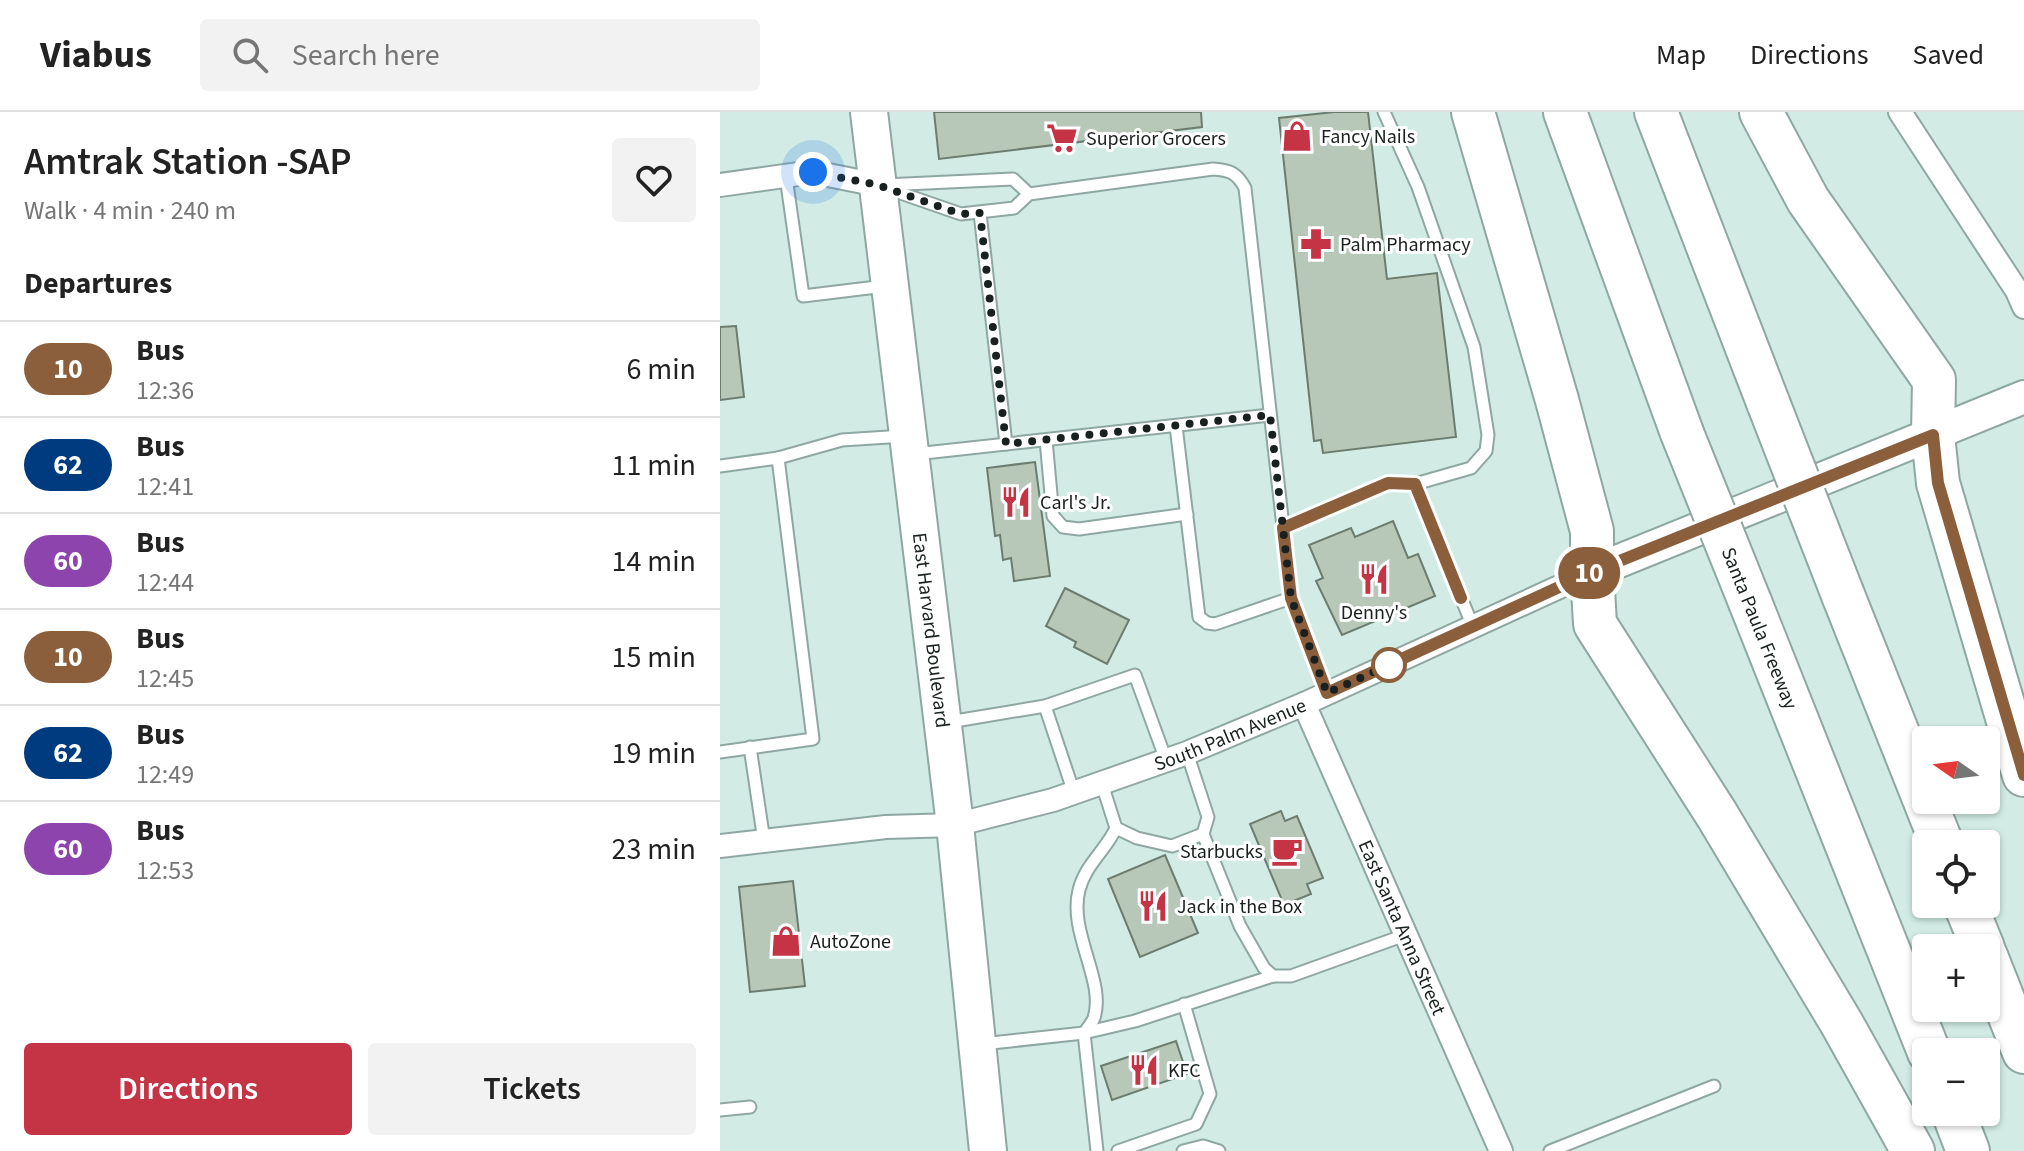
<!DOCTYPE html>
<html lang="en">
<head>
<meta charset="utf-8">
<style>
  body { margin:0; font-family:"Source Sans 3",sans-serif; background:#f2f2f2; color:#222; height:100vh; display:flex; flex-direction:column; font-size:30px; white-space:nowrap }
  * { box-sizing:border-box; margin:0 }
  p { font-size:26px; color:#767676 }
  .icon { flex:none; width:44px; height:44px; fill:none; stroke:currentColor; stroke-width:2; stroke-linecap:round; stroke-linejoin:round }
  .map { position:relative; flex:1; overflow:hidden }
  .panel { display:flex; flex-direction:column; background:#fff; width:720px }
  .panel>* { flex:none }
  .badge { padding:0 16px; border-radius:26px; font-size:28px; line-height:52px }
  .needle { width:52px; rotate:284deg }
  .tools { position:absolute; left:1192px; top:614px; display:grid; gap:16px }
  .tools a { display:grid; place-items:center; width:88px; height:88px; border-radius:8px; background:#fff; box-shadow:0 2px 6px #0004; font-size:40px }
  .you { position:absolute; width:40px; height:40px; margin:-20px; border:6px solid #fff; border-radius:50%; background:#1a73e8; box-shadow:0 0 0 12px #1a73e833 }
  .map>.badge { position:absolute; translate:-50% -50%; box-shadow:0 0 0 4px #fff }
  h2 { padding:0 24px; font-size:30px; line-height:72px }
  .round { display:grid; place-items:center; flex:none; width:84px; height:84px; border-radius:8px; background:#f2f2f2 }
  .summary { display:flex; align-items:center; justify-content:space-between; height:136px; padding:0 24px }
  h1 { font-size:38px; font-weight:600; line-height:60px }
  .action { display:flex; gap:16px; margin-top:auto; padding:16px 24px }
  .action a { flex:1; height:92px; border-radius:8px; background:#c43444; color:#fff; font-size:32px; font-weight:600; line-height:92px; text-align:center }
  .action a+a { background:#f2f2f2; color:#222 }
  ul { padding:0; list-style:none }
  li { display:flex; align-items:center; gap:24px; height:96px; padding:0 24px; border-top:2px solid #e0e0e0 }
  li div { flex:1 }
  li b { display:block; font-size:30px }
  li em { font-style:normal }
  li .badge { min-width:88px; font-weight:700; text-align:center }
  header { display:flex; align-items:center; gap:48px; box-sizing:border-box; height:112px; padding:0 40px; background:#fff; border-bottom:2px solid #e0e0e0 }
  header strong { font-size:38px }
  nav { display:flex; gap:44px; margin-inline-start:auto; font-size:28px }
  .search { width:560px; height:72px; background:#f2f2f2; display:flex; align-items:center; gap:20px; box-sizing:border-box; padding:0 28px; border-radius:8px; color:#767676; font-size:30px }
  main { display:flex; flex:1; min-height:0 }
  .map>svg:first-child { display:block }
</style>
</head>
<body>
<header>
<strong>Viabus</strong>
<div class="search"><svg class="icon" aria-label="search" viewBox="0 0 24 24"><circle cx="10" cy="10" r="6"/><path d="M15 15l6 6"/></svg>Search here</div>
<nav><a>Map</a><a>Directions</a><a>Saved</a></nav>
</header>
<main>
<section class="panel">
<div class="summary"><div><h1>Amtrak Station -SAP</h1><p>Walk · 4 min · 240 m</p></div><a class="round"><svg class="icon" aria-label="heart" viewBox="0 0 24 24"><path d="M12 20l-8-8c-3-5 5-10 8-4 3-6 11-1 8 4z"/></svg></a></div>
<h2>Departures</h2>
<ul>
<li><span class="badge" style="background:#8b5e3c;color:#fff">10</span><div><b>Bus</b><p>12:36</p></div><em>6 min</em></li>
<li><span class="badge" style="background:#003b80;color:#fff">62</span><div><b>Bus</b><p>12:41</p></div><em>11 min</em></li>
<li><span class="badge" style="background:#8e44ad;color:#fff">60</span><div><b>Bus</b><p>12:44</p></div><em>14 min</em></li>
<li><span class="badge" style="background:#8b5e3c;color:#fff">10</span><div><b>Bus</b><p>12:45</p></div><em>15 min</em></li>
<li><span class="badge" style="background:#003b80;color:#fff">62</span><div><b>Bus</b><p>12:49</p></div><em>19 min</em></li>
<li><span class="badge" style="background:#8e44ad;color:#fff">60</span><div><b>Bus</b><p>12:53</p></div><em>23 min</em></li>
</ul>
<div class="action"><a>Directions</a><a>Tickets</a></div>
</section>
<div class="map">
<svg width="1304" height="1039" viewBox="0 0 1304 1039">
  <rect width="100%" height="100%" fill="#d2ece5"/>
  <g fill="#b7c7b8" stroke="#6c7c6e" stroke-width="2">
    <polygon points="214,0 481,0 482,15 219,47"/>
    <polygon points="614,0 648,0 667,167 717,161 736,325 603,341 601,328 594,329 559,6"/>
    <polygon points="16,214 24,285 0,288 0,215"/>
    <polygon points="315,350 330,464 294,469 291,446 283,448 280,423 275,424 267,356"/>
    <polygon points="673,409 688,446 698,442 715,484 622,523 596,469 603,466 589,433 631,416 635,425"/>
    <polygon points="345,476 409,508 387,552 354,535 356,530 326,514"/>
    <polygon points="561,699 565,709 577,704 603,766 587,772 591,782 564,793 530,712"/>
    <polygon points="445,743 478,821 420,845 388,767"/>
    <polygon points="73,769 85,874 30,880 19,775"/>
    <polygon points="456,929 467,962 392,988 381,954"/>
  </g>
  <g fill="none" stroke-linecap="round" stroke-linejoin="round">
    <defs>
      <g id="lane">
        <polyline points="66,65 83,184 165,174"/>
        <polyline points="164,73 293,67 309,82"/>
        <path d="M 166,76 L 241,102 L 294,96 L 309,82 L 493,57 C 510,58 517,61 525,76 L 571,486 L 607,581"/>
        <polyline points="260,101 286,332"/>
        <polyline points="456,314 479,505 487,511 495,512 571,486"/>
        <polyline points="326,328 333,404 343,415 359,417 467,402"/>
        <polyline points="195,342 550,303"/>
        <polyline points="0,354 58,346 122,328 184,324"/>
        <polyline points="695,372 753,515"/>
        <polyline points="563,416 668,371 695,372 751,356 766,339 768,323 754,235 698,75 664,0"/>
        <polyline points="325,594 354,681"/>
        <polyline points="229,610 325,594 415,563 446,648"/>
        <polyline points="30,635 44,729"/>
        <polyline points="0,640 93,627 58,346"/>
        <polyline points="467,641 488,705 483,722 520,814 544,856 553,864 571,864 685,823"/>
        <polyline points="396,716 417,726 452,734 483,722"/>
        <path d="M 262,932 L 364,921 C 367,917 372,911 374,906 C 386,869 348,821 359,778 C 365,753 386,738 396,716 L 382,672"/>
        <polyline points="0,998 30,995"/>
        <polyline points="377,1039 364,921 415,909 553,864"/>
        <polyline points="398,1039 476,1012 490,982 464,892"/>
        <polyline points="463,1039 483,1034 499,1039"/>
        <polyline points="830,1039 994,974"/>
      </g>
      <g id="street">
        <polyline points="1180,0 1297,179 1304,195"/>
        <polyline points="0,73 93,60 158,73"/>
        <path id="s1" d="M 584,592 L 781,1039"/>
        <path id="s2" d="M 0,734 L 166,715 L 235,713 L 333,688 L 467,641 L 584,592 L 872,460"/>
      </g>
      <polyline id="secondary" points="872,460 1304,285"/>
      <g id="primary">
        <path id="s3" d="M 149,0 L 235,713 L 268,1039"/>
      </g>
      <g id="highway">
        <polyline points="753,0 837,288 872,419 872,460 875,512 997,703 1122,912 1193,1039"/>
        <polyline points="845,0 962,321"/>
        <polyline points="936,0 1049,293"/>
        <polyline points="1041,0 1088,88 1214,268 1213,323 1218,371 1304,663"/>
        <polyline points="1123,483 1222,732"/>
        <polyline points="1030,490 1209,940"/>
        <polyline points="1245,792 1263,836"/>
        <polyline points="1266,844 1304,940"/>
        <polyline points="1233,1000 1248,1039"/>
      </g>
    </defs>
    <use href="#lane" stroke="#8fa7a2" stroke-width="15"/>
    <use href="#street" stroke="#8fa7a2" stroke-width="26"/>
    <use href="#secondary" stroke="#8fa7a2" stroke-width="36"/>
    <use href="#primary" stroke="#8fa7a2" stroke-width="40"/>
    <use href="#highway" stroke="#8fa7a2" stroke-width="46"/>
    <use href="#lane" stroke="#fff" stroke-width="11"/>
    <use href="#street" stroke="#fff" stroke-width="22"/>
    <use href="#secondary" stroke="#fff" stroke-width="32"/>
    <use href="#primary" stroke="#fff" stroke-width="36"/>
    <use href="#highway" stroke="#fff" stroke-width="42"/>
    <defs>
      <g id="highway-bridge">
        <polyline points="1049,293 1123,483"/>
        <polyline points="962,321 1030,490"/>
      </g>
    </defs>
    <use href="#highway-bridge" stroke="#8fa7a2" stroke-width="46" stroke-linecap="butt"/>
    <use href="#highway-bridge" stroke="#fff" stroke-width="42"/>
  </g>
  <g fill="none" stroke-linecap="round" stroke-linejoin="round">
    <defs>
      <polyline id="line" points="741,486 695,372 668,371 563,416 571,486 607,581 872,460 1213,323 1218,371 1304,663"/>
    </defs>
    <use href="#line" stroke="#fff" stroke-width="18"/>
    <use href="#line" stroke="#8b5e3c" stroke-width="12"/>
    <polyline stroke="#18211f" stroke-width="8" stroke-dasharray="0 14.4" points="93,60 158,73 241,102 260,101 286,332 550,303 571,486 607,581 680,548 669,553"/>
  </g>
  <defs>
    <symbol id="shop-bare" viewBox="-9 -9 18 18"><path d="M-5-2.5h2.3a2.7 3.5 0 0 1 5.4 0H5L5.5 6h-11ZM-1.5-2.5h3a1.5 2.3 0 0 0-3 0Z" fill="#c43444" stroke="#fff" stroke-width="2.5" paint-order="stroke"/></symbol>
    <symbol id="supermarket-bare" viewBox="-9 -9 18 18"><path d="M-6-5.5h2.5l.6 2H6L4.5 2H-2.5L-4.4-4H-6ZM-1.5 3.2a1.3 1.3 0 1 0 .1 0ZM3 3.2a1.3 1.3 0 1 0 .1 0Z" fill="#c43444" stroke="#fff" stroke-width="2.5" paint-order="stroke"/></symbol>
    <symbol id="pharmacy-bare" viewBox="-9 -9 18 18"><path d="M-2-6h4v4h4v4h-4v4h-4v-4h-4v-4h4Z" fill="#c43444" stroke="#fff" stroke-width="2.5" paint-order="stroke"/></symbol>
    <symbol id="restaurant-bare" viewBox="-9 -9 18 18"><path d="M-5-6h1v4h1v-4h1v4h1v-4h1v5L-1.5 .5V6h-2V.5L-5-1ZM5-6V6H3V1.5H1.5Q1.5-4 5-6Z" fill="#c43444" stroke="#fff" stroke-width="2.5" paint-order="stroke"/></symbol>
    <symbol id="cafe-bare" viewBox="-9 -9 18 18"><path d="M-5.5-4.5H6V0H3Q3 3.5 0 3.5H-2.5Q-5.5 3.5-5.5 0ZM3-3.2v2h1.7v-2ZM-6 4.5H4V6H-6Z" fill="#c43444" stroke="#fff" stroke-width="2.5" paint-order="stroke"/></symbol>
  </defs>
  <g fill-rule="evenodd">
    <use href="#shop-bare" x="555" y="2" width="44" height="44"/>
    <use href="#supermarket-bare" x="320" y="4" width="44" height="44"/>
    <use href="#pharmacy-bare" x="574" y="110" width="44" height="44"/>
    <use href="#restaurant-bare" x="274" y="368" width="44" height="44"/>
    <use href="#restaurant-bare" x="632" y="445" width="44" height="44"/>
    <use href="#cafe-bare" x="545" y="717" width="44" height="44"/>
    <use href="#restaurant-bare" x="411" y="772" width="44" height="44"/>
    <use href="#shop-bare" x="44" y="807" width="44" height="44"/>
    <use href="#restaurant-bare" x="402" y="936" width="44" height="44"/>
  </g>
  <circle fill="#fff" stroke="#8b5e3c" stroke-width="4" cx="669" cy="553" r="16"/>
  <g text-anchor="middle" stroke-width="6" stroke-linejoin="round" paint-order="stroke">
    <g font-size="20" fill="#18211f" stroke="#fff" text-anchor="start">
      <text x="601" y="31">Fancy Nails</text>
      <text x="366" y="33">Superior Grocers</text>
      <text x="620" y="139">Palm Pharmacy</text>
      <text x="320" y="397">Carl's Jr.</text>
      <text x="654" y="507" text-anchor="middle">Denny's</text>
      <text x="543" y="746" text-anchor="end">Starbucks</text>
      <text x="457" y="801">Jack in the Box</text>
      <text x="90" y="836">AutoZone</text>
      <text x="448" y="965">KFC</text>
    </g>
    <g font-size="20" fill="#18211f" stroke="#fff">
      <text transform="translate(1040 516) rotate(68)" y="7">Santa Paula Freeway</text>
      <text dy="7" stroke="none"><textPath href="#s3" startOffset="522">East Harvard Boulevard</textPath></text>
      <text dy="7" stroke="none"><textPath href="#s2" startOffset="526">South Palm Avenue</textPath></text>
      <text dy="7" stroke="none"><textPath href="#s1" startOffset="244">East Santa Anna Street</textPath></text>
    </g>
  </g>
</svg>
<div class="tools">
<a><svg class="needle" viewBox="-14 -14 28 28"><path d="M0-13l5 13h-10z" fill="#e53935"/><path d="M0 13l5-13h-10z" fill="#767676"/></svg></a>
<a><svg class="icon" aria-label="locate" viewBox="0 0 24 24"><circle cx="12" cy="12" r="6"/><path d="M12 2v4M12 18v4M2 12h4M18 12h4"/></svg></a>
<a>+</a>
<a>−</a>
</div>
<div class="you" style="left:93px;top:60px"></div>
<b class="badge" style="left:869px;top:461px;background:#8b5e3c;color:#fff">10</b>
</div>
</main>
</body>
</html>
